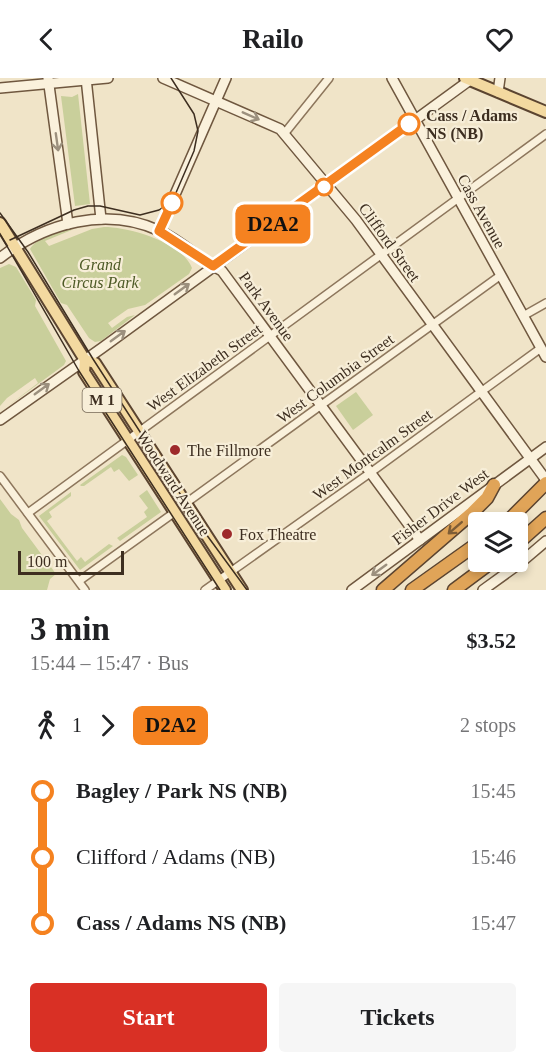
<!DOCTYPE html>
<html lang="en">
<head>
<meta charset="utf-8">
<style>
  body { margin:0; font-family:Georgia,serif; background:#f6f6f6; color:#202124; height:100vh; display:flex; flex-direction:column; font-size:22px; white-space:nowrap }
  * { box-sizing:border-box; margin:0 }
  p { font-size:20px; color:#757577 }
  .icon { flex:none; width:33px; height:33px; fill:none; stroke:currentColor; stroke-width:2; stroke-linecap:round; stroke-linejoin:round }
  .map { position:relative; height:512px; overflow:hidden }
  .panel { display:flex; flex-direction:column; background:#fff; flex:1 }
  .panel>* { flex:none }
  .badge { padding:0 12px; border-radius:9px; font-size:21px; line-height:39px }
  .buttons { position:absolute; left:468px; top:434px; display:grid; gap:12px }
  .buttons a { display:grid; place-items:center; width:60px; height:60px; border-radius:6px; background:#fff; box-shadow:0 3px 9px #0003; font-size:30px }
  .scale { position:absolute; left:18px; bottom:15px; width:106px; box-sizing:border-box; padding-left:6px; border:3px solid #3d2e20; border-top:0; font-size:16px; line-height:21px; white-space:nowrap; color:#3d2e20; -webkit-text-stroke:4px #f7eed8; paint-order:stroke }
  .map>.badge { position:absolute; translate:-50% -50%; box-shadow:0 0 0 3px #fff }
  .legs { display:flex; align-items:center; gap:9px; height:66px; padding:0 30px; font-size:20px }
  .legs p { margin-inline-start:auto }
  .headline { display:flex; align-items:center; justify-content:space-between; height:102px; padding:0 30px }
  h1 { font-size:33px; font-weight:700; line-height:45px }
  .cta { display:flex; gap:12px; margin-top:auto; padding:12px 30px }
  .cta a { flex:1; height:69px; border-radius:6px; background:#d93025; color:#fff; font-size:24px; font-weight:700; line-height:69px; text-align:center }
  .cta a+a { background:#f6f6f6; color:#202124 }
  ul { padding:0 30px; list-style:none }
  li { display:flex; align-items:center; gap:21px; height:66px; font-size:22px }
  li i { display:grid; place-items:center; width:9px; height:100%; margin:0 8px; background:currentColor }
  li i::after { content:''; width:15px; height:15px; margin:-8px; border:4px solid; border-radius:50%; background:#fff }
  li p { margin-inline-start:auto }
  li:first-child i { background:linear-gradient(#0000 50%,currentColor 0) }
  li:last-child i { background:linear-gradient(currentColor 50%,#0000 0) }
  header { display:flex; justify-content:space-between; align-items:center; height:78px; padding:0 30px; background:#fff; font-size:27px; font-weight:700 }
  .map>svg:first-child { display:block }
</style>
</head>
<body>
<header><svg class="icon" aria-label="back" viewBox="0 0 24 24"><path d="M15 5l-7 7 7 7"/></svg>Railo<svg class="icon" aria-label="heart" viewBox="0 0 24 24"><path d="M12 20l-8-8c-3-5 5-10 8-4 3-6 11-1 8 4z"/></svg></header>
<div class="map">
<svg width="546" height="512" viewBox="0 0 546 512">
  <rect width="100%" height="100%" fill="#f0e4c8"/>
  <g fill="#c9cf9b">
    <polygon points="78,16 90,126 75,128 61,18 72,19"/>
    <path d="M 104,149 C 129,149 182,164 192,190 L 189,196 L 145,227 L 128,231 L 108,245 L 112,250 L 127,239 L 135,237 L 101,263 L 95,264 L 89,260 L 67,227 L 61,225 L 30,171 C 37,159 61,153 74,151 L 45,163 L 49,168 L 92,151 Z"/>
    <polygon points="9,186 16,189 36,222 35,228 66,283 64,287 8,328 38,305 35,300 7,320 0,328 0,190"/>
    <polygon points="356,314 373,337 353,352 336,328"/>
    <polygon points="122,377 126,379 138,397 129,403 119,391 114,394 111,389 84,408 81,408 80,407"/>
    <polygon points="147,412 161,434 120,463 117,460 147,439 144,434 148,430 139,418"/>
    <polygon points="71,414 71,418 49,434 52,439 47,443 77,483 81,479 85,484 109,466 113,468 80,492 39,438"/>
    <polygon points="0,421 11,436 19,442 22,450 56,496 50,501 47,512 0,512"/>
  </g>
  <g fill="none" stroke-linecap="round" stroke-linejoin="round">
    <defs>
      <g id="street">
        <polyline points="284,56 329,0"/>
        <polyline points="523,238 546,225"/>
        <polyline points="0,398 85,512"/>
        <polyline points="186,425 501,197"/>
        <polyline points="28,435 546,56"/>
        <polyline points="79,503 175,434"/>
        <polyline points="205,512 370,395 541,270"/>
      </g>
      <g id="secondary">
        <polyline points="48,0 68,146"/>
        <polyline points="86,0 101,141"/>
        <polyline points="163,0 280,51 356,142 546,402"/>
        <polyline points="392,0 546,279"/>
        <polyline points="0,10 108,0"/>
        <polyline points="498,14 500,0"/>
        <polyline points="159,153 226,0"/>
        <path d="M 0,180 C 45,145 106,128 160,153 C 183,164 200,182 222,193 L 420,462"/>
        <polyline points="0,342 102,270 470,2"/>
        <polyline points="352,512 546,369"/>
        <polyline points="483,512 519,486 546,463"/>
      </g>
      <g id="primary">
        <polyline points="465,0 546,34"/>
        <polyline points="0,145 85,282 84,294 225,512"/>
        <polyline points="85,282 95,285 242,512"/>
      </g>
      <g id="highway">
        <polyline points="507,444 546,405"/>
        <polyline points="518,465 546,440"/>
        <polyline points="383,512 472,435 487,420 494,407"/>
        <polyline points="412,512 478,465"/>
        <polyline points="454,512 493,483"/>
      </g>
    </defs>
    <use href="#street" stroke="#8d765c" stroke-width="10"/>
    <use href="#secondary" stroke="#6f573f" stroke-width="12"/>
    <use href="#primary" stroke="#5b4430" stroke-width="14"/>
    <use href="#highway" stroke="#5b4430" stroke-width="15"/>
    <use href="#street" stroke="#faf1dc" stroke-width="7"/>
    <use href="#secondary" stroke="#faf1dc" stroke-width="9"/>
    <use href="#primary" stroke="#f3d9a0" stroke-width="10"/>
    <use href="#highway" stroke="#e0a458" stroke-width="12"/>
    <g stroke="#3d2e20" stroke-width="1.5">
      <polyline points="0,135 28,174 93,281 206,456 247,512"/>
      <polyline points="0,156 79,293 220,512"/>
      <polyline points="10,162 74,132 88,128 100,128 140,137 159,132 168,126 175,117 194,73 198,53 194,36 171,0"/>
    </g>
  </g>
  <defs><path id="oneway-shaft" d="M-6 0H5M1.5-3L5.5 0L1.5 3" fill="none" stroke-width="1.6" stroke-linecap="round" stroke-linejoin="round" transform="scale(1.5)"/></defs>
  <g stroke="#9c907e">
    <use href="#oneway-shaft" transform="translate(251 38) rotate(24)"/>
    <use href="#oneway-shaft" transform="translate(57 64) rotate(82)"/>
    <use href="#oneway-shaft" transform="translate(182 211) rotate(-36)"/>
    <use href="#oneway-shaft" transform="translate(118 258) rotate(-36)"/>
    <use href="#oneway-shaft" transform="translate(42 311) rotate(-36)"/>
    <use href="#oneway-shaft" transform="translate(379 492) rotate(144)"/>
  </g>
  <use stroke="#7e5d36" href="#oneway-shaft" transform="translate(455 450) rotate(139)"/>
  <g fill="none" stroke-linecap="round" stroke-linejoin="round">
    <defs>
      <polyline id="line-1" points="172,125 159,153 213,188 409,46"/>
    </defs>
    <use href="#line-1" stroke="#fff" stroke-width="14"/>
    <use href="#line-1" stroke="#f58220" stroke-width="9"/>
  </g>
  <g fill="#fff" stroke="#f58220" stroke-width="3">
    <circle cx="409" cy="46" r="10"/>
    <circle cx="324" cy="109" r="8"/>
    <circle cx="172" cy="125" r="10"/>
  </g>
  <g fill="#9e2a2b" stroke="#f7eed8" stroke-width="2">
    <circle cx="175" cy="372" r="6"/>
    <circle cx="227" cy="456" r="6"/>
  </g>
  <g text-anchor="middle" stroke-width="4.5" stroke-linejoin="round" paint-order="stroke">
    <rect fill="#f7eed8" stroke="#756857" stroke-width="1.5" x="82.5" y="310" width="39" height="24" rx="4.5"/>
    <g font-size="15" font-weight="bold" fill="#3d2e20">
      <text x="102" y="327">M 1</text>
    </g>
    <g font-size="16" font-weight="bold" fill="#3d2e20" stroke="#f7eed8" text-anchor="start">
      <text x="426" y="43">Cass / Adams<tspan x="426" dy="18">NS (NB)</tspan></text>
    </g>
    <g font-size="16" fill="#3d2e20" stroke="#f7eed8">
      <text transform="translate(482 133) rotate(61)" y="6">Cass Avenue</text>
      <text transform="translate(390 164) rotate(54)" y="6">Clifford Street</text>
      <text transform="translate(267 228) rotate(54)" y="6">Park Avenue</text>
      <text transform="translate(204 289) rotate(-36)" y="6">West Elizabeth Street</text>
      <text transform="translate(335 300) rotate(-36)" y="6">West Columbia Street</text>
      <text transform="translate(372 376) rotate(-36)" y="6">West Montcalm Street</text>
      <text transform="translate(174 405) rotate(57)" y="6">Woodward Avenue</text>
      <text transform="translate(440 428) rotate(-37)" y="6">Fisher Drive West</text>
    </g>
    <g font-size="16" font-style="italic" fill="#4d5a26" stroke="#f7eed8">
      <text x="100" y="192">Grand<tspan x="100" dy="18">Circus Park</tspan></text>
    </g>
    <g font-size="16" fill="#3d2e20" stroke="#f7eed8" text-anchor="start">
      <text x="187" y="378">The Fillmore</text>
      <text x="239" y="462">Fox Theatre</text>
    </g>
  </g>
</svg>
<div class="buttons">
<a><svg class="icon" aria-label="layers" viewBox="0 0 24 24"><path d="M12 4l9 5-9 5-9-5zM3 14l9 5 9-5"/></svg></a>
</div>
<div class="scale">100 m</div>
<b class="badge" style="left:273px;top:146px;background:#f58220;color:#111">D2A2</b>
</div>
<section class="panel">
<div class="headline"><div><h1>3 min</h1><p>15:44 – 15:47 · Bus</p></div><b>$3.52</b></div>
<div class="legs"><svg class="icon" aria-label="walk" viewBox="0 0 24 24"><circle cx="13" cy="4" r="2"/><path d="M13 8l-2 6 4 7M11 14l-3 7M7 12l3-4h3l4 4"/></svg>1<svg class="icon" aria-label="forward" viewBox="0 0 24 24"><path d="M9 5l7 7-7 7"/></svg><b class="badge" style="background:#f58220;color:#111">D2A2</b><p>2 stops</p></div>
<ul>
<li><i style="color:#f58220"></i><b>Bagley / Park NS (NB)</b><p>15:45</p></li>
<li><i style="color:#f58220"></i><span>Clifford / Adams (NB)</span><p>15:46</p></li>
<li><i style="color:#f58220"></i><b>Cass / Adams NS (NB)</b><p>15:47</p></li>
</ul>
<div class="cta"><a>Start</a><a>Tickets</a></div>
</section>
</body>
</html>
